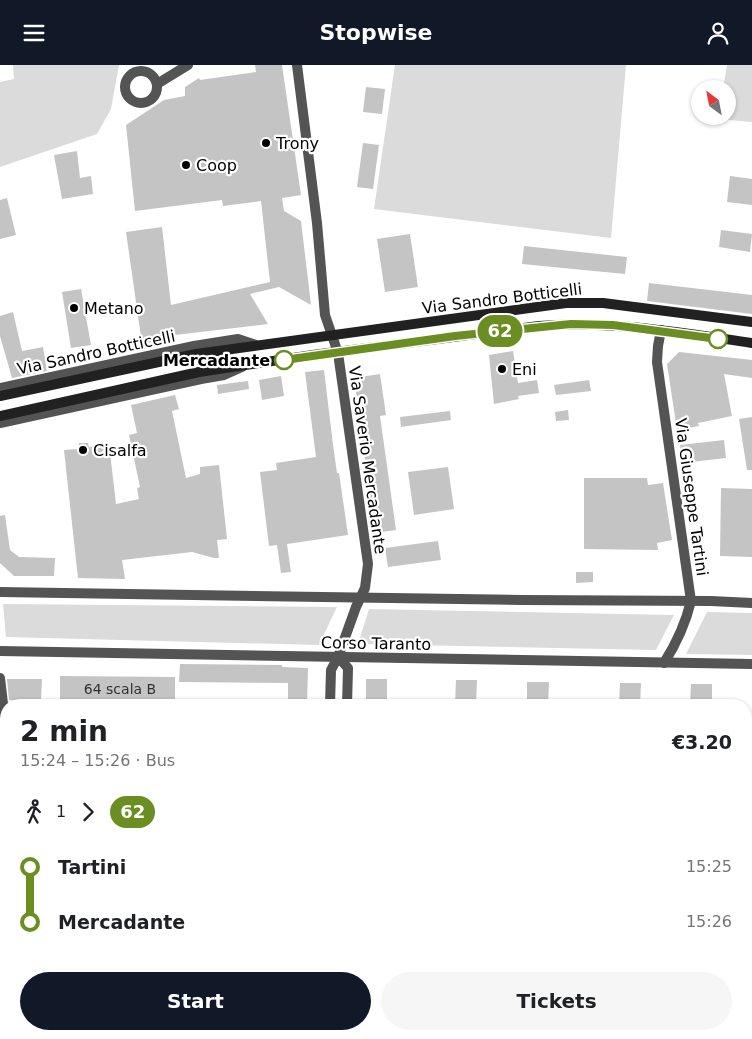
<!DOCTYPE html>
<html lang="en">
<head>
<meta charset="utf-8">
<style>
  body { margin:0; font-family:"DejaVu Sans",sans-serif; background:#f6f6f6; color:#202124; height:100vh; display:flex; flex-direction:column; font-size:19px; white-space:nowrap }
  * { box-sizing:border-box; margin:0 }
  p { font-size:16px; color:#757577 }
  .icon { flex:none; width:28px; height:28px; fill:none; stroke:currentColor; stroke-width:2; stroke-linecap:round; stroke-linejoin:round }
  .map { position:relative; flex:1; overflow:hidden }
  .drawer { position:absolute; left:0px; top:634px; width:752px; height:341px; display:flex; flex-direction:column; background:#fff; border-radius:20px 20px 0 0; box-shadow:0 1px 4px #0004 }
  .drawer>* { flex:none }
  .badge { padding:0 10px; border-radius:16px; font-size:18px; line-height:32px }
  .needle { width:32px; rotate:328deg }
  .controls { position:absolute; left:691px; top:15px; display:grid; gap:10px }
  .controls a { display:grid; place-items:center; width:45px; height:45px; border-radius:50%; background:#fff; box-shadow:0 1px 4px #0004; font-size:25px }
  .map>.badge { position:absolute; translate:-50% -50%; box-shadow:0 0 0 2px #fff }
  .legs { display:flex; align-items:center; gap:8px; height:55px; padding:0 20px; font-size:16px }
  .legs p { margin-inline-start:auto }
  .headline { display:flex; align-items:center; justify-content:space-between; height:85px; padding:0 20px }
  h1 { font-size:28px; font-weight:700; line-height:38px }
  .button { display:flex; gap:10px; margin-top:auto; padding:10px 20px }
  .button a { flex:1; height:58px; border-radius:30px; background:#111827; color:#fff; font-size:20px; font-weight:700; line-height:58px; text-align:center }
  .button a+a { background:#f6f6f6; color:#202124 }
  ul { padding:0 20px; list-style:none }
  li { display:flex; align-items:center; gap:18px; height:55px; font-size:19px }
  li i { display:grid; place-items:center; width:8px; height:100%; margin:0 6px; background:currentColor }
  li i::after { content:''; width:12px; height:12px; margin:-6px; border:4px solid; border-radius:50%; background:#fff }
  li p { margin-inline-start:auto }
  li:first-child i { background:linear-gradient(#0000 50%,currentColor 0) }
  li:last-child i { background:linear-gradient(currentColor 50%,#0000 0) }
  header { display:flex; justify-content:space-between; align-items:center; height:65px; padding:0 20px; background:#111827; color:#fff; font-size:22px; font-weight:700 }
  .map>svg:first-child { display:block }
</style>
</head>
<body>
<header><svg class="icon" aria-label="menu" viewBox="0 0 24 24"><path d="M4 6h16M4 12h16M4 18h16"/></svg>Stopwise<svg class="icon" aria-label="person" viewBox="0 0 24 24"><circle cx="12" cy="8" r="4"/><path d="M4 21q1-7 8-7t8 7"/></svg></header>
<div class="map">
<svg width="752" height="974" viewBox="0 0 752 974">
  <rect width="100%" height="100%" fill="#fff"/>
  <g fill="#dbdbdb">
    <polygon points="13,0 119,0 111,44 97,69 0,102 0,17 14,14"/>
    <polygon points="395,0 626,0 611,173 374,144"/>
    <polygon points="727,0 752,0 752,57 718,54 718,51 728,51 728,24 723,24"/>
    <polygon points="3,539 337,542 319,580 6,572"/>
    <polygon points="369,544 674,550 656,585 358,579"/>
    <polygon points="707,547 752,548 752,590 686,589"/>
    <polygon points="493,969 538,969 538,974 494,974"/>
  </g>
  <g fill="#c4c4c4">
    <polygon points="255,0 282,0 301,130 282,133 284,146 301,156 311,240 279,222 250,229 268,259 175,270 175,273 142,279 126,167 162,162 171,240 270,217 261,136 223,141 222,135 135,146 126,60 164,35 185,31 185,22 199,13 200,15 256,7"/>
    <polygon points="366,22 385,24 382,49 363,47"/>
    <polygon points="363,78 379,80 373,124 357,122"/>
    <polygon points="77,86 80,113 91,111 93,129 62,134 54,90"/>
    <polygon points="730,111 752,114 752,140 727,137"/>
    <polygon points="7,133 16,170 0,174 0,135"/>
    <polygon points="721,165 752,169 750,187 719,182"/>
    <polygon points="410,169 418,222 385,227 377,174"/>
    <polygon points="524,181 627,192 625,209 522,199"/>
    <polygon points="649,218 752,230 752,249 647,236"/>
    <polygon points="81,224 91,280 71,283 62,227"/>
    <polygon points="13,247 22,286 43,282 47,306 12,313 0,271 0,251"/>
    <polygon points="513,286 518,318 537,315 539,328 518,331 519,334 494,339 489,290"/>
    <polygon points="679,287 752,295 752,313 724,309 732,351 698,358 699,361 677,365 667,299"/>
    <polygon points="324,305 333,380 337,408 339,408 348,470 287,479 291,507 281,508 277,480 269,481 260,407 277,405 276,398 316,392 305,307"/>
    <polygon points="380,309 386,350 380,351 396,465 375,468 354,313"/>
    <polygon points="281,311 284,331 262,335 259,315"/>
    <polygon points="589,315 591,326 556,330 554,320"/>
    <polygon points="248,316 249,324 218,329 217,320"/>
    <polygon points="175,330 179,344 172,346 186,413 200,409 200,402 219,400 227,474 217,475 219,493 214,493 192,487 122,495 125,514 78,513 64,385 79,384 79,378 88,378 89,382 109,379 116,439 139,434 137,423 140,422 129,370 137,368 131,340"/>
    <polygon points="568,345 569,355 556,356 555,347"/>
    <polygon points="450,346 451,355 401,362 400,352"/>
    <polygon points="752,352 752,405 747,405 739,354"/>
    <polygon points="724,375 726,393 682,398 680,380"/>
    <polygon points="448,402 454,444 414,450 408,407"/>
    <polygon points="584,413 647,413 648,420 663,418 672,475 657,478 658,485 584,484"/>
    <polygon points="721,423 752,424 752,492 720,491"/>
    <polygon points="5,450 10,485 19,492 55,493 54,511 14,511 0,498 0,451"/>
    <polygon points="438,476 441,495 388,502 385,483"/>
    <polygon points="576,507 593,507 593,517 576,518"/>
    <polygon points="180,599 282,600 282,602 308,603 307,640 288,640 288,618 179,617"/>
    <polygon points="60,611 175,612 175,635 83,634 82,640 60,640"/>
    <polygon points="7,614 42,614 41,635 9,635"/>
    <rect x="366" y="614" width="21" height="26"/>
    <polygon points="456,615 477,615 476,640 455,640"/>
    <polygon points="527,617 549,617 548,640 527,640"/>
    <polygon points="620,618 641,618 640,640 619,640"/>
    <polygon points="691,619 712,619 712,640 690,640"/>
  </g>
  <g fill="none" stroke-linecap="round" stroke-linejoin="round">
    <g stroke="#545454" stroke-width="10">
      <polyline points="297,0 317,158 325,250 338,288 368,499 365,523 356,542 338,592 331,605 330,640"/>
      <circle cx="141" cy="22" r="16"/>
      <polyline points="157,19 188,0"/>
      <path d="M 661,265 L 658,281 L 657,297 L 691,536 C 686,557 676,579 664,598"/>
      <polyline points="0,323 194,281 238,274 256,280"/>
      <polyline points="0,358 201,314 224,310 242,302"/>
      <polyline points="0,527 521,535 711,536 752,538"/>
      <polyline points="0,586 752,599"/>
      <polyline points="338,592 348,603 347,640"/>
      <polyline points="0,613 6,664"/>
      <polyline points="746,699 752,699"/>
      <polyline points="746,815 752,816"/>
      <polyline points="746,858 752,869"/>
      <polyline points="746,934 752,934"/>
      <polyline points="746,950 752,950"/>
      <polyline points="0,952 6,952"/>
      <polyline points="0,964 6,964"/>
      <polyline points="23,969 27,974"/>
      <polyline points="426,969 427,974"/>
      <polyline points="656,969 657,974"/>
      <polyline points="60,974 64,969"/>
    </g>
    <g stroke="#212121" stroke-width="10">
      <polyline points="0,331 196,289 566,238 603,238 752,257"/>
      <path d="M 0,351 L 199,307 L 313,290 L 539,261 C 611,255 681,268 752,278"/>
    </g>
  </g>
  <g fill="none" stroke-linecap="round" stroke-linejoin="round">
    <defs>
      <polyline id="line-1" points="284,295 455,271 571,259 613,260 718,274"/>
    </defs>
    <use href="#line-1" stroke="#fff" stroke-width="11"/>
    <use href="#line-1" stroke="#6b8e23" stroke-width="8"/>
  </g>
  <g fill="#000" stroke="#fff" stroke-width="2">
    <circle cx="266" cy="78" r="5"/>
    <circle cx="186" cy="100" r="5"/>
    <circle cx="74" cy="243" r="5"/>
    <circle cx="502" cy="304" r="5"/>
    <circle cx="83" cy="385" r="5"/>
  </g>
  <g fill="#fff" stroke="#6b8e23" stroke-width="2.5">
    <circle cx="718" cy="274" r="9"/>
    <circle cx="284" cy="295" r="9"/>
  </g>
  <g text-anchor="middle" stroke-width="4.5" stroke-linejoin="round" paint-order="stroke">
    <g font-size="14" fill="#313131">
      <text x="120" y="629">64 scala B</text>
    </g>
    <g font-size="16" fill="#000" stroke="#fff" text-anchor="start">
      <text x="276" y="84">Trony</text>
      <text x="196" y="106">Coop</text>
      <text x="84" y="249">Metano</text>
      <text x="512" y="310">Eni</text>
      <text x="93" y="391">Cisalfa</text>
    </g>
    <g font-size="16" fill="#000" stroke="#fff">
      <text transform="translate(502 233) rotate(-7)" y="6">Via Sandro Botticelli</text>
      <text transform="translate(96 287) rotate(-12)" y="6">Via Sandro Botticelli</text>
      <text transform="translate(368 395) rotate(82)" y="6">Via Saverio Mercadante</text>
      <text transform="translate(692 432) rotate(82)" y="6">Via Giuseppe Tartini</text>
      <text transform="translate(376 578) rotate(1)" y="6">Corso Taranto</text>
    </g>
    <g font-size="16" font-weight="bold" fill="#000" stroke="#fff" text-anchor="end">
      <text x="270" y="301">Mercadante</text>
    </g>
  </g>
</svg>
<div class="controls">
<a><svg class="needle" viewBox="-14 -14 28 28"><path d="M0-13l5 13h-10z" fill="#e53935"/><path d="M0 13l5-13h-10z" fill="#757577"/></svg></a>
</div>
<b class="badge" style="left:500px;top:266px;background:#6b8e23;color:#fff">62</b>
<section class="drawer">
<div class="headline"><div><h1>2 min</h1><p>15:24 – 15:26 · Bus</p></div><b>€3.20</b></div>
<div class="legs"><svg class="icon" aria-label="walk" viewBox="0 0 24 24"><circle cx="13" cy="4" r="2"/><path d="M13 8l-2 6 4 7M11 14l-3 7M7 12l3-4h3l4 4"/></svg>1<svg class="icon" aria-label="forward" viewBox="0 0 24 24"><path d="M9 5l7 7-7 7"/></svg><b class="badge" style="background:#6b8e23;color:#fff">62</b></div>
<ul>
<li><i style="color:#6b8e23"></i><b>Tartini</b><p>15:25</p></li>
<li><i style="color:#6b8e23"></i><b>Mercadante</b><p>15:26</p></li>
</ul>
<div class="button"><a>Start</a><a>Tickets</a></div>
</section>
</div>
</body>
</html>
